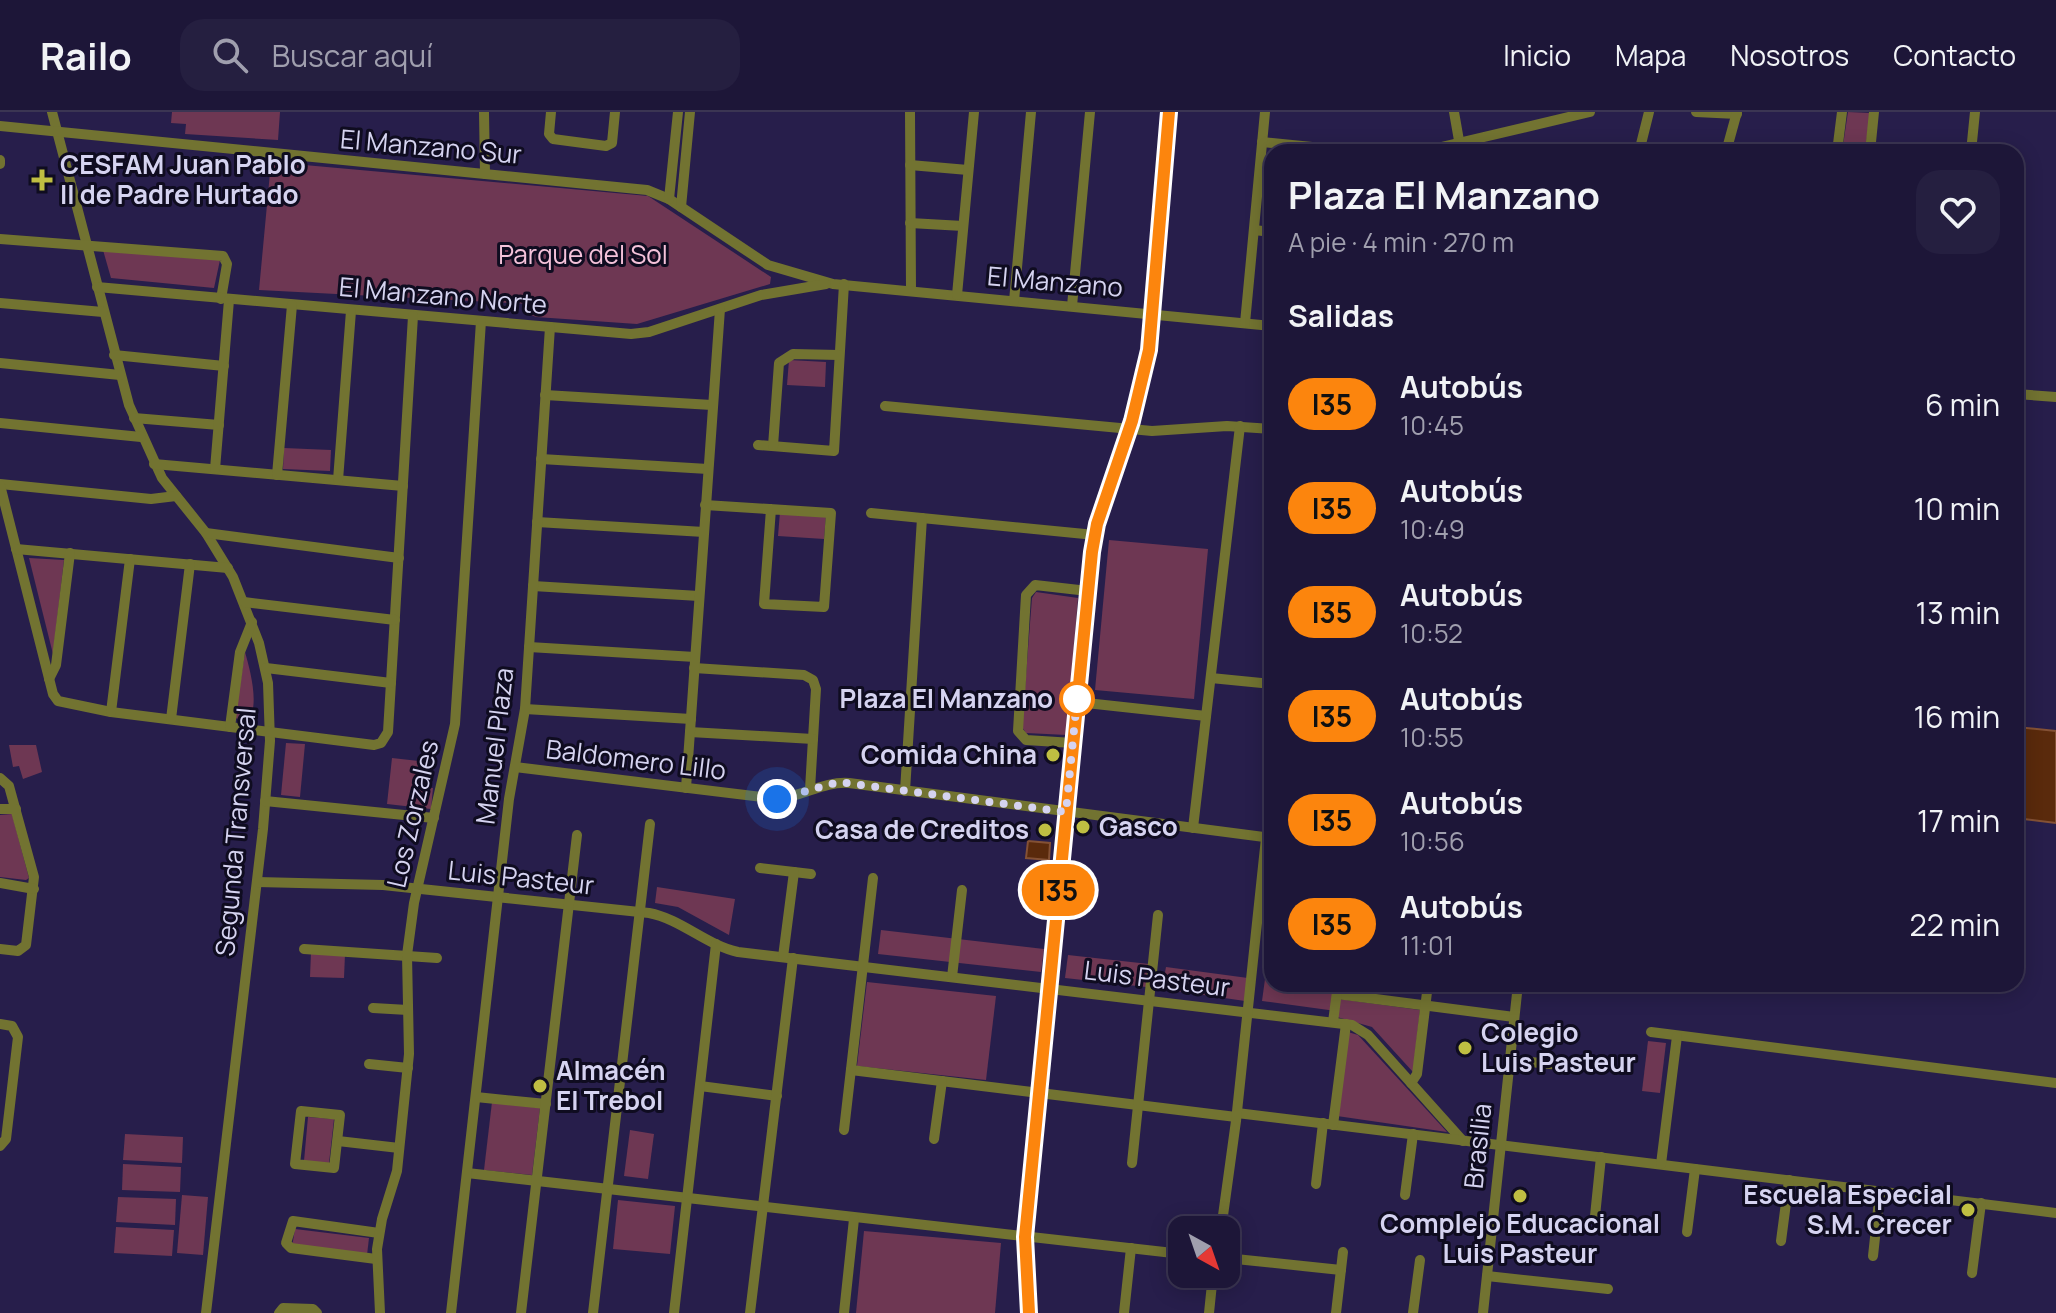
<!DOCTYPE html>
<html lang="es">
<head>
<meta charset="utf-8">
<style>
  body { margin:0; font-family:Manrope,sans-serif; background:#251f40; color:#f1f3f6; height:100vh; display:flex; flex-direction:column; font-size:30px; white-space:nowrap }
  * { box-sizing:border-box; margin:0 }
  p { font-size:26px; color:#a09fae }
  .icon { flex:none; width:44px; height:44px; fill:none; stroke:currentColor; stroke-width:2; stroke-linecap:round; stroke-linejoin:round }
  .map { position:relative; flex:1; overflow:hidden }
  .sheet { position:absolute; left:1264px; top:32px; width:760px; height:848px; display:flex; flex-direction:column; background:#1d1638; border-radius:24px; box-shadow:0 4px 20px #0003,0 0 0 2px #3b3553 }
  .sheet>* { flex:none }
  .badge { padding:0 16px; border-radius:26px; font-size:28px; line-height:52px }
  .needle { width:52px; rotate:140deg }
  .buttons { position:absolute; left:1168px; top:1104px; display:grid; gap:16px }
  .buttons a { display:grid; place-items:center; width:72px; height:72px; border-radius:16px; background:#1d1638; box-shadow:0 4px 20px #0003,0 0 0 2px #3b3553; font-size:40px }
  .you { position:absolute; width:40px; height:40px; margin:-20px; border:6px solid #fff; border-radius:50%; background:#1a73e8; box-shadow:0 0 0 12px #1a73e833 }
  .map>.badge { position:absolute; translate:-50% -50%; box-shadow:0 0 0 4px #fff }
  h2 { padding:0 24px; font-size:30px; line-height:72px }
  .round { display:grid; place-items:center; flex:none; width:84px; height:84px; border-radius:24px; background:#251f40 }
  .headline { display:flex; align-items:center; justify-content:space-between; height:136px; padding:0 24px }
  h1 { font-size:38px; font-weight:700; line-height:60px }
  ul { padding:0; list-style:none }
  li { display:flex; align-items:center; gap:24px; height:104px; padding:0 24px }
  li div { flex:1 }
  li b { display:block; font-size:30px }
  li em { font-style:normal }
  li .badge { min-width:88px; font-weight:700; text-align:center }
  header { display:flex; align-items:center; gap:48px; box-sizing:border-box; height:112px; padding:0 40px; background:#1d1638; border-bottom:2px solid #3b3553 }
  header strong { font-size:38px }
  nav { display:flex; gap:44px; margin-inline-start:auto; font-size:28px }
  .search { width:560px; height:72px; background:#251f40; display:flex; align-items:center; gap:20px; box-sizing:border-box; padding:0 28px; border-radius:24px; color:#a09fae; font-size:30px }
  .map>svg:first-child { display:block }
</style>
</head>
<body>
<header>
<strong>Railo</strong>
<div class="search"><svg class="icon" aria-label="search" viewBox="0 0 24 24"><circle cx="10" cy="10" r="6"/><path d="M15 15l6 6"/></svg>Buscar aquí</div>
<nav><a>Inicio</a><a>Mapa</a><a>Nosotros</a><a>Contacto</a></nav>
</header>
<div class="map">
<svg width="2056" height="1201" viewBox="0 0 2056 1201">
  <rect width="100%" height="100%" fill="#271e4b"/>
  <g fill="#6e3753">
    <polygon points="172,0 280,0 278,28 185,22 186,12 171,11"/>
    <polygon points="1848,0 1870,1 1865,40 1842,40"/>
    <polygon points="271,50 648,84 771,165 770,172 637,212 536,205 531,203 531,192 259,178"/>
    <polygon points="103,138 220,148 214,176 111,166"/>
    <polygon points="789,248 826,250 825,275 787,273"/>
    <polygon points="284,336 331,338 330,359 283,357"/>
    <polygon points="780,400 826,403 824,427 778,424"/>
    <polygon points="1109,428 1208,437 1194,587 1095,578"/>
    <polygon points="29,446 64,448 53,542"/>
    <polygon points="1036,480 1078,486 1067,623 1026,621 1022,615 1032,486"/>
    <path d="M 245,540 C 250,558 260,593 248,610 L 235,606 Z"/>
    <polygon points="286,631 305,632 300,685 281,683"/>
    <polygon points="9,633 36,633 42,660 23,667 19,654 13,655"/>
    <polygon points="392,646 419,649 416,674 433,676 431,697 387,692"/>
    <polygon points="12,702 29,766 26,768 0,765 0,703"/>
    <polygon points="657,775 735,787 729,823 678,795 655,791"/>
    <polygon points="881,818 1044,837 1041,860 878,842"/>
    <polygon points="311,840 345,842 344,866 310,865"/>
    <polygon points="1068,843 1149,852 1146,875 1065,866"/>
    <polygon points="1166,855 1248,866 1245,889 1162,877"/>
    <polygon points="1265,867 1272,868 1272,872 1339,877 1336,899 1262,889"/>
    <polygon points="867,870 996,884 986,968 857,954"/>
    <polygon points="1339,887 1420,898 1413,960 1372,915 1337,905"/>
    <polygon points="1348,920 1358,923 1447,1020 1337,1004"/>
    <polygon points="1648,929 1666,931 1660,981 1642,979"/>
    <polygon points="492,990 540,996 532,1063 484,1058"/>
    <polygon points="308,1005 334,1007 329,1051 304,1049"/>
    <polygon points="630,1018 654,1022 648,1067 624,1064"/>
    <polygon points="125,1022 183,1025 182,1051 123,1048"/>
    <polygon points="123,1052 181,1055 180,1080 122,1078"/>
    <polygon points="182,1083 208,1085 203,1143 177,1141"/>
    <polygon points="118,1085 176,1087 175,1113 116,1110"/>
    <polygon points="618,1088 675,1094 670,1142 613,1137"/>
    <polygon points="116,1115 174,1118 172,1144 114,1141"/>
    <polygon points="295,1117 369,1126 367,1143 292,1135"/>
    <polygon points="864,1119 1001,1131 995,1201 856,1201"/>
  </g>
  <g fill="#5a2a0c" stroke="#845135" stroke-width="2">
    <polygon points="2016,615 2056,619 2056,711 2016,706"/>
    <polygon points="1028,729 1050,731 1049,748 1026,746"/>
  </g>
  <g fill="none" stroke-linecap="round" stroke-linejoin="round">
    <g stroke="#727331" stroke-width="10">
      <polyline points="52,0 129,293 162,366 206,421 233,465 259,531 268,571 270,629 263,717 206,1201"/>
      <polyline points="484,0 485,62"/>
      <polyline points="551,0 549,22 553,27 606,34 612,31 615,0"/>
      <polyline points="910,0 911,179"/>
      <polyline points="1454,0 1461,40"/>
      <polyline points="1696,0 1737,2"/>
      <polyline points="0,14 647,78 669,87 768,153 833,172 1272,214"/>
      <polyline points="1262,30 1362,40"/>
      <polyline points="1420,40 1590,0"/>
      <polyline points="1639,40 1649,0"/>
      <polyline points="1726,40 1737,0"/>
      <polyline points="1837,40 1842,0"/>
      <polyline points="1870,40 1874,0"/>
      <polyline points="1971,40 1975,0"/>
      <polyline points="0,48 0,52"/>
      <polyline points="910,53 968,58"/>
      <polyline points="669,87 678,0"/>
      <polyline points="681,95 690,0"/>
      <polyline points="910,111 963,114"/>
      <polyline points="1254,118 1272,120"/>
      <polyline points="0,127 223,144 227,152 221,187"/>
      <polyline points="97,175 631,222 649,220 761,183 826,172"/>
      <polyline points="957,183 974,0"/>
      <polyline points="1014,189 1031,0"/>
      <polyline points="0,191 103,200"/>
      <polyline points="1072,194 1090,0"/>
      <polyline points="1245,211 1265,0"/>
      <polyline points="114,243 224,254"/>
      <polyline points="0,251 120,263"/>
      <polyline points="2016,282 2056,285"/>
      <polyline points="545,283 712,293"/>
      <polyline points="885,294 1152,319 1227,314 1272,317"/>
      <polyline points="134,306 219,313"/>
      <polyline points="0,311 141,325"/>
      <polyline points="758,333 834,339 844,172"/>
      <polyline points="773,334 779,251 793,242 839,243"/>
      <polyline points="541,347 708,357"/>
      <polyline points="154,352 403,374"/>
      <polyline points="215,357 229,188"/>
      <polyline points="277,363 292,193"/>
      <polyline points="338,368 351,199"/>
      <polyline points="0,372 151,387 176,384"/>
      <polyline points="0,373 53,582 58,589 111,600 374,633 381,631 388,620 413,204"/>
      <polyline points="705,393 831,401 824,495 764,492 771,397"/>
      <polyline points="871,401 1095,423"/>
      <polyline points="537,410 704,420"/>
      <polyline points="206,421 399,446"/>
      <polyline points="16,437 228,456"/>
      <polyline points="533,474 699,484"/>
      <polyline points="244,490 395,508"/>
      <polyline points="529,535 695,545"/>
      <polyline points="266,556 391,571"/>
      <polyline points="694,556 804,563 813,568 816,577 810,677"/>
      <polyline points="1211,566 1272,572"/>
      <polyline points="49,567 56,553 70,441"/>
      <polyline points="1077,590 1206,604"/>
      <polyline points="525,597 691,607"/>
      <polyline points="111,600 130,447"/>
      <polyline points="171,607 190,452"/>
      <polyline points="230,615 240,540 252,510"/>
      <polyline points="690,620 813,627"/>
      <polyline points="1073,631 1026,628 1018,619 1026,483 1035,473 1088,479"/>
      <path d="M 515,655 L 770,686 C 799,688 820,669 849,671 L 1272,726"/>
      <polyline points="0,666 9,674 34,765 26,833 18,839 0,837"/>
      <polyline points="686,676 720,197"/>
      <polyline points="905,679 922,406"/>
      <polyline points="265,689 434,706"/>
      <polyline points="0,697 16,697"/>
      <polyline points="1193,716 1240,314"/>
      <polyline points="760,756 811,762"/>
      <path d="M 257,770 L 383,773 L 649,801 C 681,807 706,833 738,840 L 1352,913 L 1368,923 L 1463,1029"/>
      <polyline points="0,771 34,777"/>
      <polyline points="304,837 437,846"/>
      <polyline points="783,845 794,760"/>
      <polyline points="952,865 962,778"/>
      <polyline points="1337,882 1514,905"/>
      <polyline points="373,896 408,898"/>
      <polyline points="1333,910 1338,872"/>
      <polyline points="0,912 12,914 18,925 6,1027 0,1034"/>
      <polyline points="1651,920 2056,971"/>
      <polyline points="1510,948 1571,954"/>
      <polyline points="369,952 408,956"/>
      <polyline points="851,958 1236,1005"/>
      <polyline points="1411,971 1417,962 1428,872"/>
      <polyline points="700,974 777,984"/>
      <polyline points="476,985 546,992"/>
      <polygon points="301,999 340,1003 334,1056 295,1052"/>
      <polyline points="1237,1001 2056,1101"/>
      <polyline points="1333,1013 1346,912"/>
      <polyline points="844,1018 873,766"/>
      <polyline points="934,1027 942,969"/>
      <polyline points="338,1029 399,1036"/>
      <polyline points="1132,1051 1158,803"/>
      <polyline points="1661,1052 1677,924"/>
      <polyline points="467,1061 1182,1142"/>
      <polyline points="1316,1072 1323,1011"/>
      <polyline points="1405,1083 1413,1022"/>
      <polyline points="1595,1104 1601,1045"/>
      <polyline points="1221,1118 1236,1009 1266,726"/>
      <polyline points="1687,1120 1695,1057"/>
      <polyline points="1781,1129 1789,1068"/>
      <polyline points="1873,1144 1880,1079"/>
      <polyline points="1226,1146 1341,1158"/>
      <polyline points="376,1147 291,1136 286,1131 293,1109 379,1121"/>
      <polyline points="1972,1161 1981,1091"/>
      <polyline points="1487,1164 1608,1177"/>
      <polyline points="279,1201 283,1196 313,1197 317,1201"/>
      <polyline points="380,1201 377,1137 382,1107 397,1059 409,942 407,843 414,791 455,612 481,209"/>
      <polyline points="451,1201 509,687 525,597 550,215"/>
      <polyline points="521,1201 577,723"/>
      <polyline points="593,1201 650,712"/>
      <polyline points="674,1201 716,832"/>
      <polyline points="750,1201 793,846"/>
      <polyline points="844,1201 854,1107"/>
      <polyline points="1124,1201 1131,1136"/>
      <polyline points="1209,1201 1213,1162"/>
      <polyline points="1336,1201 1343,1140"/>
      <polyline points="1413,1201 1420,1148"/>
      <polyline points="1483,1201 1518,872"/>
    </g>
    <polyline stroke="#bfbe15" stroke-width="12" points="1029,1201 1025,1125 1092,440 1097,412 1129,317 1149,238 1169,0"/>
  </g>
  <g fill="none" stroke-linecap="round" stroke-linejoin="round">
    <defs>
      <polyline id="line" points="1029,1201 1025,1125 1092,440 1097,412 1132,309 1149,238 1169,0"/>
    </defs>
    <use href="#line" stroke="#fff" stroke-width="18"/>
    <use href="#line" stroke="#fc850d" stroke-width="12"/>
    <polyline stroke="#d5d3f0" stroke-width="8" stroke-dasharray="0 14.4" points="777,687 839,670 1066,700 1077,587"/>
  </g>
  <g fill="#bfbe42" stroke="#0f0c20" stroke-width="3">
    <path d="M38 56h8v8h8v8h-8v8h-8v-8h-8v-8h8z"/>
    <circle cx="1053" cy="643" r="8"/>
    <circle cx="1083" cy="715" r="8"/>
    <circle cx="1045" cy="718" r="8"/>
    <circle cx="1465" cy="936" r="8"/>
    <circle cx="540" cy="974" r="8"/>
    <circle cx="1520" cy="1084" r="8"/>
    <circle cx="1968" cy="1098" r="8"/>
  </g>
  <circle fill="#fff" stroke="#fc850d" stroke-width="4" cx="1077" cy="587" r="16"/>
  <g text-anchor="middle" stroke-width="6" stroke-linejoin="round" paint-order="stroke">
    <g font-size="26" fill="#d5d3f0" stroke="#0f0c20">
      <text transform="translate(431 35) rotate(5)" y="9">El Manzano Sur</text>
      <text transform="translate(1055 170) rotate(5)" y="9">El Manzano</text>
      <text transform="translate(443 184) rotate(5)" y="9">El Manzano Norte</text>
      <text transform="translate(495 634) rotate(-83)" y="9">Manuel Plaza</text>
      <text transform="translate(636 648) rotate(7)" y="9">Baldomero Lillo</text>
      <text transform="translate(413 702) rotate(-77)" y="9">Los Zorzales</text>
      <text transform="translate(236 720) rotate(-85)" y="9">Segunda Transversal</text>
      <text transform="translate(521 766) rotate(6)" y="9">Luis Pasteur</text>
      <text transform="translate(1157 867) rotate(7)" y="9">Luis Pasteur</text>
      <text transform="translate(1478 1034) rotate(-84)" y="9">Brasilia</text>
    </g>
    <g font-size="26" font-weight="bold" fill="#d5d3f0" stroke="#0f0c20" text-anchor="start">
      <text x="60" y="62">CESFAM Juan Pablo<tspan x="60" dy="30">II de Padre Hurtado</tspan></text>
      <text x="1037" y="652" text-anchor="end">Comida China</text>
      <text x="1099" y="724">Gasco</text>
      <text x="1029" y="727" text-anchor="end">Casa de Creditos</text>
      <text x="1481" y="930">Colegio<tspan x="1481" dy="30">Luis Pasteur</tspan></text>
      <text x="556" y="968">Almacén<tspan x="556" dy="30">El Trebol</tspan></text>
      <text x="1952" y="1092" text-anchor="end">Escuela Especial<tspan x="1952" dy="30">S.M. Crecer</tspan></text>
      <text x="1520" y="1121" text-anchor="middle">Complejo Educacional<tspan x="1520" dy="30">Luis Pasteur</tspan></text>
    </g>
    <g font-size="26" fill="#f5c2da" stroke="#0f0c20">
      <text x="583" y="152">Parque del Sol</text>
    </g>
    <g font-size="26" font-weight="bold" fill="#d5d3f0" stroke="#0f0c20" text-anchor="end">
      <text x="1053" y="596">Plaza El Manzano</text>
    </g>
  </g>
</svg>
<div class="buttons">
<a><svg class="needle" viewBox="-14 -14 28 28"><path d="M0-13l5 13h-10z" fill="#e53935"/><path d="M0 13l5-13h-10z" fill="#a09fae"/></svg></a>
</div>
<div class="you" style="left:777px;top:687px"></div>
<b class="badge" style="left:1058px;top:778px;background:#fc850d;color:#111">I35</b>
<section class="sheet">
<div class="headline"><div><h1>Plaza El Manzano</h1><p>A pie · 4 min · 270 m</p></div><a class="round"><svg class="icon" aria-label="heart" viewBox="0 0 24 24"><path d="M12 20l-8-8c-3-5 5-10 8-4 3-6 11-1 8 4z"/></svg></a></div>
<h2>Salidas</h2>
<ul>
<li><span class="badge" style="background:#fc850d;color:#111">I35</span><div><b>Autobús</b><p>10:45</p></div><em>6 min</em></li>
<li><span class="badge" style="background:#fc850d;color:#111">I35</span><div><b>Autobús</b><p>10:49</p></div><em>10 min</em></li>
<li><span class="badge" style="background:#fc850d;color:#111">I35</span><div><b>Autobús</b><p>10:52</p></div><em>13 min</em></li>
<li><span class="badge" style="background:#fc850d;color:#111">I35</span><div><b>Autobús</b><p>10:55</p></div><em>16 min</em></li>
<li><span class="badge" style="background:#fc850d;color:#111">I35</span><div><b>Autobús</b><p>10:56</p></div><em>17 min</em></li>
<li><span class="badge" style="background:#fc850d;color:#111">I35</span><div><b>Autobús</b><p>11:01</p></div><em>22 min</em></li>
</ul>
</section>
</div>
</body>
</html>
